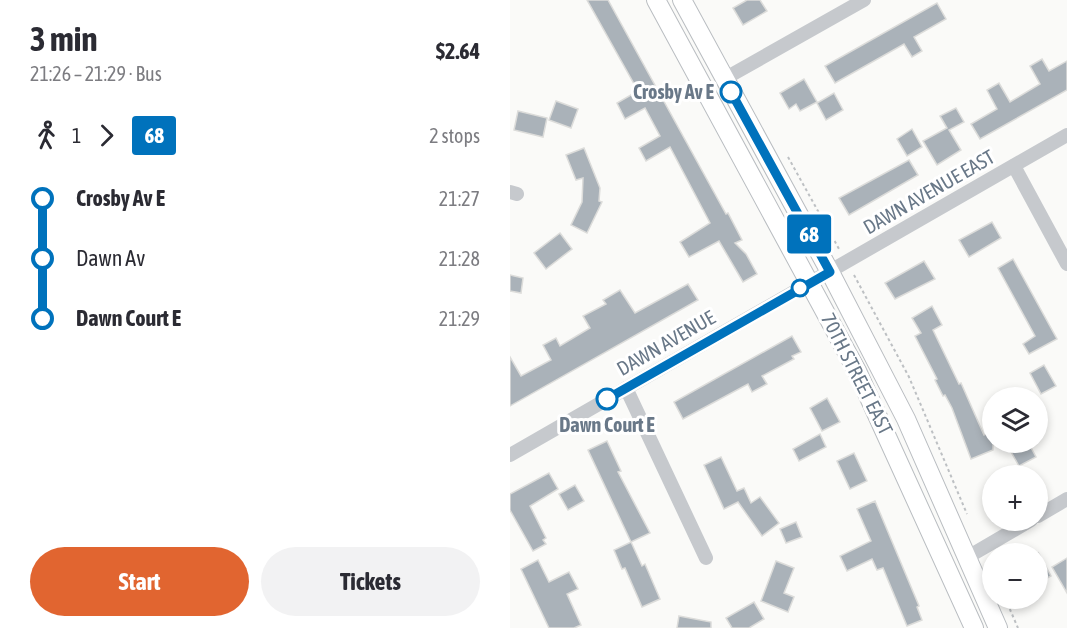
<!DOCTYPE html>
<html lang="en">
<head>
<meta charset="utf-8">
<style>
  body { margin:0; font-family:"Asap Condensed",sans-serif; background:#f2f2f3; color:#2b2b33; height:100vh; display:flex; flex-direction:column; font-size:22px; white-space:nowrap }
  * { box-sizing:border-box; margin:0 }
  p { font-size:20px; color:#7c7c81 }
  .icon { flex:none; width:33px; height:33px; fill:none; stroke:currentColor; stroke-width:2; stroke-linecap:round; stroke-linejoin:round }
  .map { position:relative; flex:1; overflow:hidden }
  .panel { display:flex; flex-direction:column; background:#fff; width:510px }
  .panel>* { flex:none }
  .badge { padding:0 12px; border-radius:4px; font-size:21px; line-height:39px }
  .fabs { position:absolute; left:472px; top:387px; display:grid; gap:12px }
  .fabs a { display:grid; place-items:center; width:66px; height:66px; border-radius:50%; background:#fff; box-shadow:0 3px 9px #0003; font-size:30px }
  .map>.badge { position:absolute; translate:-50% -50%; box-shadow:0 0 0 3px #fff }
  .legs { display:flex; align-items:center; gap:9px; height:66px; padding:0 30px; font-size:20px }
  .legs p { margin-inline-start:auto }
  .summary { display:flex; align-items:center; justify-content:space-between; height:102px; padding:0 30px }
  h1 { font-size:33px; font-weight:700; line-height:45px }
  .cta { display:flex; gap:12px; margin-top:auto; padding:12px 30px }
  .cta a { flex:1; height:69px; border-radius:36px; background:#e16530; color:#fff; font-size:24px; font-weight:700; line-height:69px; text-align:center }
  .cta a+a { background:#f2f2f3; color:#2b2b33 }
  ul { padding:0 30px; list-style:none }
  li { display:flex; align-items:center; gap:21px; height:60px; font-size:22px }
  li i { display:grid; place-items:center; width:9px; height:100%; margin:0 8px; background:currentColor }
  li i::after { content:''; width:15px; height:15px; margin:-8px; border:4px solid; border-radius:50%; background:#fff }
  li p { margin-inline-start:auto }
  li:first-child i { background:linear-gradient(#0000 50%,currentColor 0) }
  li:last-child i { background:linear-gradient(currentColor 50%,#0000 0) }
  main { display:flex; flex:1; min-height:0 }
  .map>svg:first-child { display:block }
</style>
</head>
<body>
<main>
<section class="panel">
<div class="summary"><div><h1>3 min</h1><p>21:26 – 21:29 · Bus</p></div><b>$2.64</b></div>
<div class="legs"><svg class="icon" aria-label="walk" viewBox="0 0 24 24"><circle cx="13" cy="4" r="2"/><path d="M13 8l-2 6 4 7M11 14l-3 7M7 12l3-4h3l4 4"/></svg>1<svg class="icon" aria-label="forward" viewBox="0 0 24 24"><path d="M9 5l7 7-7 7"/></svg><b class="badge" style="background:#0072bc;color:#fff">68</b><p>2 stops</p></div>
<ul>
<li><i style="color:#0072bc"></i><b>Crosby Av E</b><p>21:27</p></li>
<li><i style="color:#0072bc"></i><span>Dawn Av</span><p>21:28</p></li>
<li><i style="color:#0072bc"></i><b>Dawn Court E</b><p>21:29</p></li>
</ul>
<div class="cta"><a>Start</a><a>Tickets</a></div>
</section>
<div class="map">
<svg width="557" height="628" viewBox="0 0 557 628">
  <rect width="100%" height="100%" fill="#fafaf8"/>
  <g fill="#aab2b9" stroke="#dcdcda" stroke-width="1.5">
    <polygon points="77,0 98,0 216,214 218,213 232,240 225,243 236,254 247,274 233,282 209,241 179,257 170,242 200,223 160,147 136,161 129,148 150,136 135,108 115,119 107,103 128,91"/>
    <polygon points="237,0 250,0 257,11 233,25 223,8"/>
    <polygon points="427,3 436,19 404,37 412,51 402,57 394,44 325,83 315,66"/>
    <polygon points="532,59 539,71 557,61 557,90 470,139 461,124 487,109 477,90 489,83 500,102 530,84 520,66"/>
    <polygon points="294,79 307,102 290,111 286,104 279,109 270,93"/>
    <polygon points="324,93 333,110 316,120 307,103"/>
    <polygon points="46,101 68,109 61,128 39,120"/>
    <polygon points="446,108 454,122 439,130 451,150 427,165 413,141 437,128 430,116"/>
    <polygon points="8,111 37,118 33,137 4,130"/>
    <polygon points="402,129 412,147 397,156 387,139"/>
    <polygon points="74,148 90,188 89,201 92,202 77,233 61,225 72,202 73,178 66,180 56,155"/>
    <polygon points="399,160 408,175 339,215 329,198"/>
    <polygon points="482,222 491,238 459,257 449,240"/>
    <polygon points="50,233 62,249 36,269 24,253"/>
    <polygon points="503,259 547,339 519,354 513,344 525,336 488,268"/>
    <polygon points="414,261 425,279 385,299 375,283"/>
    <polygon points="0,275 13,278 11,293 0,291"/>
    <polygon points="178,284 188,300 0,406 0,357 11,376 41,360 33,345 46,338 50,346 80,328 73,316 96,304 93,300 110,290 125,313"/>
    <polygon points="422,306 432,325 423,330 449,384 451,383 474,435 483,431 483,450 461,459 442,408 435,395 433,396 425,380 427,379 405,336 411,333 402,318"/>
    <polygon points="282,336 291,352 282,356 284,359 252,376 257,384 242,392 238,384 173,419 164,402"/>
    <polygon points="534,365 546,386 531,394 520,373"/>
    <polygon points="317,398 330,422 312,431 300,408"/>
    <polygon points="310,434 316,447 289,461 283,449"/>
    <polygon points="97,441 111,471 108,472 140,533 121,542 78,450"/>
    <polygon points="513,442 518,442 526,457 509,466 500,450"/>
    <polygon points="344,453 357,481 340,489 327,461"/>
    <polygon points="211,457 227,491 234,488 241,503 250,497 269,523 252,536 228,502 214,509 194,465"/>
    <polygon points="39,473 48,489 20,506 36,538 33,540 36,544 23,551 0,510 0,494"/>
    <polygon points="65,485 74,501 58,510 49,494"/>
    <polygon points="365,501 409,606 407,607 412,620 397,626 373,568 367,570 362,559 337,571 330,556 361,541 347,509"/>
    <polygon points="286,522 292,537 276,543 270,529"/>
    <polygon points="121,542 132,566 135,564 150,599 132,607 115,568 112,569 104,550"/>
    <polygon points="528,552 541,576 528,583"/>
    <polygon points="557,558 557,593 542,567"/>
    <polygon points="28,560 39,582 59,572 68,589 57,594 71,625 64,628 39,628 11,569"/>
    <polygon points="266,561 284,568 274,593 284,597 278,612 251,601"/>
    <polygon points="244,602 254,619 239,628 222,628 216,618"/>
    <polygon points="169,616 201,622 201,628 167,628"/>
  </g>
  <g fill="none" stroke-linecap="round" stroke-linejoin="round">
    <defs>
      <g id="major">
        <polyline points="146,0 347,371 464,628"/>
        <polyline points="172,0 320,272 396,419 488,628"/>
      </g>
    </defs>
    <use href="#major" stroke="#b9bdc1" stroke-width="20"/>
    <g stroke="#bdc0c3" stroke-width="2" stroke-dasharray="3 3" stroke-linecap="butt">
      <polyline points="278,157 329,249"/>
      <polyline points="344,275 399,377 457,514"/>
      <polyline points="495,598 508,628"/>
    </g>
    <g stroke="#c6c9cd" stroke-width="14">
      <polyline points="214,79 354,0"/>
      <polyline points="504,166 557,264"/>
      <polyline points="0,192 7,194"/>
      <polyline points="116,388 196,558"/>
      <polyline points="0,455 557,135"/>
      <polyline points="528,516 557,499"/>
      <polyline points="456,558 521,520"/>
    </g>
    <use href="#major" stroke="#fff" stroke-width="18"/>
  </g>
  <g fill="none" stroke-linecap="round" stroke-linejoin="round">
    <defs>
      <polyline id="line-1" points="97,399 320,272 221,92"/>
    </defs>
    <use href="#line-1" stroke="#fff" stroke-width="14"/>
    <use href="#line-1" stroke="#0072bc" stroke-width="9"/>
  </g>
  <g fill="#fff" stroke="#0072bc" stroke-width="3">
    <circle cx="221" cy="92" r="10"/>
    <circle cx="290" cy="288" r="8"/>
    <circle cx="97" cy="399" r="10"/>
  </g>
  <g text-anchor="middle" stroke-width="6" stroke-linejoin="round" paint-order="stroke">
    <g font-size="20" font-weight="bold" fill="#697888" stroke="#fff" text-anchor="end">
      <text x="204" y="99">Crosby Av E</text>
      <text x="97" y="432" text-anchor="middle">Dawn Court E</text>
    </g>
    <g font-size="20" fill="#697888" stroke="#fff">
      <text transform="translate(419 192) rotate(-30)" y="7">DAWN AVENUE EAST</text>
      <text transform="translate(156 343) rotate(-30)" y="7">DAWN AVENUE</text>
      <text transform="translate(347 374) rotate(63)" y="7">70TH STREET EAST</text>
    </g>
  </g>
</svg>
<div class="fabs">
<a><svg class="icon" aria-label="layers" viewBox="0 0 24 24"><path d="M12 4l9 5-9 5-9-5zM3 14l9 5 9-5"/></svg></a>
<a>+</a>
<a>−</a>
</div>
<b class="badge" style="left:299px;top:234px;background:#0072bc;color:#fff">68</b>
</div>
</main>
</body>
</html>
